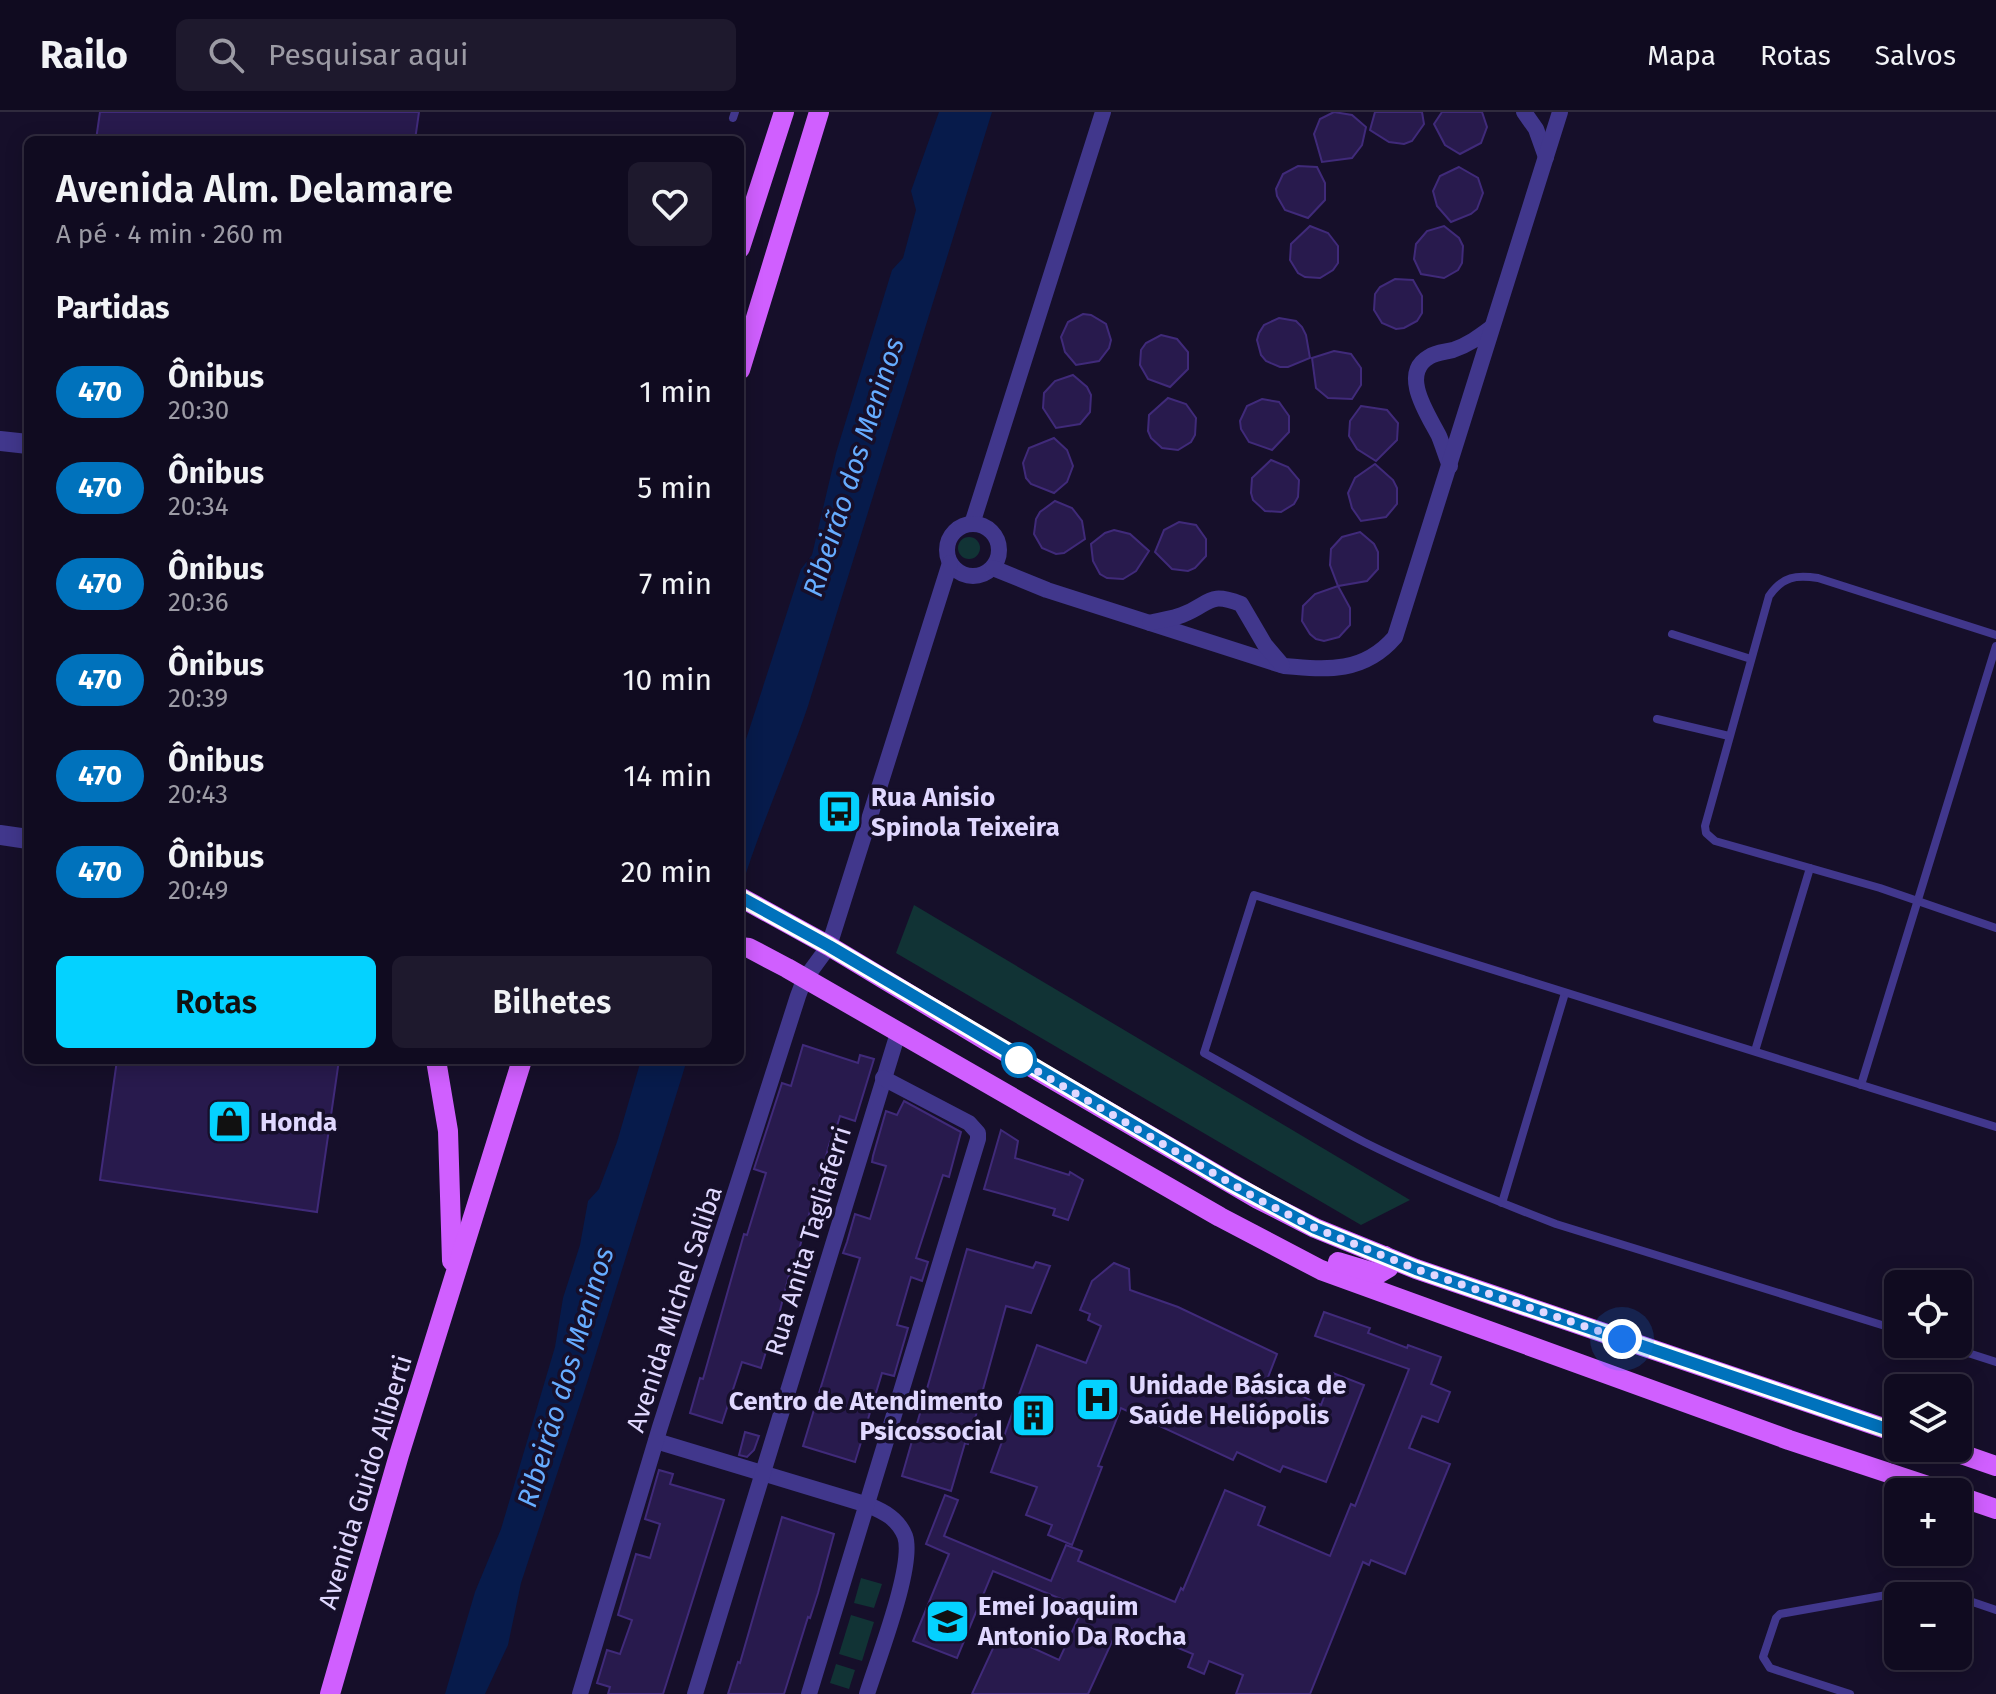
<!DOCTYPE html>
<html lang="pt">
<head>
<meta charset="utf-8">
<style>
  body { margin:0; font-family:"Fira Sans",sans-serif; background:#1e192d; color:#f1f3f6; height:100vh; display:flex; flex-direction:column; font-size:30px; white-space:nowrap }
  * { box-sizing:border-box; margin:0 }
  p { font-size:26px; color:#9c9ba5 }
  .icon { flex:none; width:44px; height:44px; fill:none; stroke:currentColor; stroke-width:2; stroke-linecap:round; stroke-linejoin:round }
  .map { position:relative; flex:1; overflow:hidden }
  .side { position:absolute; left:24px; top:24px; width:720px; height:928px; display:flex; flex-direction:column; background:#100b20; border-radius:12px; box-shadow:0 4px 20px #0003,0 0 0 2px #302b3e }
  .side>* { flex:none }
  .badge { padding:0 16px; border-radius:26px; font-size:28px; line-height:52px }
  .controls { position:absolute; left:1884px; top:1158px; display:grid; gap:16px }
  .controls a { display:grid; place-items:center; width:88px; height:88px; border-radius:12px; background:#100b20; box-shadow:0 4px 20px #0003,0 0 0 2px #302b3e; font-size:40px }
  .you { position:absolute; width:40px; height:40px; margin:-20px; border:6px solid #fff; border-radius:50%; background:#1a73e8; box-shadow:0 0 0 12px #1a73e833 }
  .map>.badge { position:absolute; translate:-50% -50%; box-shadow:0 0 0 4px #fff }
  h2 { padding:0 32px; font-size:30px; line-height:72px }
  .round { display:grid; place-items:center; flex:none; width:84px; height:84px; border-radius:12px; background:#1e192d }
  .overview { display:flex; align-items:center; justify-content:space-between; height:136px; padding:0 32px }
  h1 { font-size:38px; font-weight:600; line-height:60px }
  .primary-button { display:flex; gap:16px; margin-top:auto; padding:16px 32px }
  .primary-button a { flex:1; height:92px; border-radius:12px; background:#04d2ff; color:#111; font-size:32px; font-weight:600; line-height:92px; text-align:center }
  .primary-button a+a { background:#1e192d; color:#f1f3f6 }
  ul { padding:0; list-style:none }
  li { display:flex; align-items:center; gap:24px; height:96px; padding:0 32px }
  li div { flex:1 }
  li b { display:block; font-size:30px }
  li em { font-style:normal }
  li .badge { min-width:88px; font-weight:700; text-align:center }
  header { display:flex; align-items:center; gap:48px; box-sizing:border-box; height:112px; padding:0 40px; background:#100b20; border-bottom:2px solid #302b3e }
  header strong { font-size:38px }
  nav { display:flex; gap:44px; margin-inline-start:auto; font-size:28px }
  .search { width:560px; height:72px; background:#1e192d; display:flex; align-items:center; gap:20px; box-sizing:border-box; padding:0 28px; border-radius:12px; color:#9c9ba5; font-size:30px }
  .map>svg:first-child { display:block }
</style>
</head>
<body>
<header>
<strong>Railo</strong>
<div class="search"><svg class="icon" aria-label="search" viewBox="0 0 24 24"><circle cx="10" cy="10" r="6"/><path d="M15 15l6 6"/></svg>Pesquisar aqui</div>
<nav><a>Mapa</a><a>Rotas</a><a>Salvos</a></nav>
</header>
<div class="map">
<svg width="1996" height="1582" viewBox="0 0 1996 1582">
  <rect width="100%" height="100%" fill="#160f2a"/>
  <g fill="#113335">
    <circle cx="969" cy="436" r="11"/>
    <polygon points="914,793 1410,1088 1361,1113 896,841"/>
    <polygon points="861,1466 882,1472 874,1496 854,1491"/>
    <polygon points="851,1503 874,1510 862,1549 839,1542"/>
    <polygon points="836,1552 855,1558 849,1577 830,1571"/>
  </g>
  <g fill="#071b4b">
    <path d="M 939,0 L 992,0 L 808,594 C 787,656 759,717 740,780 L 740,646 L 801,457 L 812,443 L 836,341 L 892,158 L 903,146 L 916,98 L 911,79 Z"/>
    <polygon points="641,948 687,948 585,1277 521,1471 508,1533 485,1582 445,1582 475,1480 501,1417 555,1235 563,1186 580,1133 588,1089 599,1077 617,1030"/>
  </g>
  <g fill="#281a4d" stroke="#402a7a" stroke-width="2">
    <polygon points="100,0 419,0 415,28 96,28"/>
    <polygon points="1334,0 1352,3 1366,15 1362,33 1352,46 1322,50 1314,22 1320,7"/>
    <polygon points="1375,0 1422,0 1424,12 1412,29 1404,32 1389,30 1370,18"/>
    <polygon points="1442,0 1482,0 1487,15 1481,31 1460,42 1445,33 1434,12"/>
    <polygon points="1298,54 1317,55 1325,71 1325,88 1308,106 1285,98 1277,84 1276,77 1283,62"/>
    <polygon points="1459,55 1478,66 1483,81 1477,97 1471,102 1451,110 1437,94 1433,79 1440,64"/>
    <polygon points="1310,114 1328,121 1338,134 1338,151 1333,158 1320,166 1305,165 1298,161 1290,148 1291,132"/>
    <polygon points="1444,114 1459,126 1463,134 1462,151 1458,158 1444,166 1421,162 1414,147 1416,132 1427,119"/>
    <polygon points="1395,167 1413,168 1422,184 1422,201 1417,209 1404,216 1396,217 1382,211 1374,198 1375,182 1380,175"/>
    <polygon points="1083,202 1091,203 1106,212 1111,228 1109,236 1099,249 1076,253 1065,240 1061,225 1068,210"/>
    <polygon points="1279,206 1296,209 1302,215 1306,223 1310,246 1288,255 1280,255 1266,249 1261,243 1257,228 1259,221 1264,213"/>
    <polygon points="1161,223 1177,227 1188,240 1188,257 1170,275 1148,267 1140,253 1141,238 1146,231"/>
    <polygon points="1334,239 1351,242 1361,256 1361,273 1352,287 1328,286 1316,276 1312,246"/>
    <polygon points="1073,263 1087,275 1091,283 1090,300 1080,312 1056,316 1043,296 1044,281 1055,269"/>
    <polygon points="1168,286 1186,292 1196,306 1195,323 1191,330 1178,338 1162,336 1151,326 1148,319 1149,303"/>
    <polygon points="1262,287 1279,290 1289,304 1289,320 1272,338 1249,330 1241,317 1240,309 1247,294"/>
    <polygon points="1361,294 1387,298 1398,311 1397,328 1376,349 1357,337 1349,324 1350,309"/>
    <polygon points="1054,326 1067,338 1073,354 1067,370 1054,381 1031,372 1026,366 1023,351 1029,336"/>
    <polygon points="1271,348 1288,355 1299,368 1298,385 1294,392 1281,400 1265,399 1253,388 1251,381 1252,366"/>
    <polygon points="1375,352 1393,368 1397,376 1397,392 1386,405 1361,409 1352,396 1348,381 1355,366"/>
    <polygon points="1055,389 1072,396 1082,409 1085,427 1064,441 1056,442 1042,436 1034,422 1036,407 1040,400"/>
    <polygon points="1179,410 1196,413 1206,427 1206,444 1195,456 1188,459 1172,457 1155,440 1164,418"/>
    <polygon points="1114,418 1130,422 1149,439 1136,459 1123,467 1107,466 1100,462 1093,449 1091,432 1105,421"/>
    <polygon points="1360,420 1374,432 1378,440 1378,457 1367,469 1338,474 1330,453 1331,437 1342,425"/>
    <polygon points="1338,474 1350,496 1350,513 1339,525 1324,529 1316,527 1310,522 1302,509 1303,494 1315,482"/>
    <polygon points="803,933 858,951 860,943 874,947 855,1009 840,1004 832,1031 830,1030 798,1141 814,1145 808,1165 790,1159 771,1234 768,1233 761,1256 742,1250 722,1311 690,1301 700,1266 703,1267 744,1122 747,1123 766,1061 754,1057 782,971 791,974"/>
    <polygon points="117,948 339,948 317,1100 100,1068"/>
    <polygon points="904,989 961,1020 949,1065 943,1063 916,1146 928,1150 922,1169 911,1165 897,1213 908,1216 894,1264 882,1261 855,1350 803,1334 860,1146 843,1141 847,1130 855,1102 870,1107 886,1054 872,1050 873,1044 886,999 897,1003"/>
    <polygon points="1001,1018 1018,1029 1015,1046 1069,1063 1070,1060 1083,1068 1068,1108 1053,1103 1055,1097 984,1077"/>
    <polygon points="967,1137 1033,1156 1036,1150 1050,1154 1031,1201 1006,1194 968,1332 965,1331 951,1379 902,1364"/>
    <polygon points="1114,1151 1129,1157 1130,1178 1178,1195 1277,1242 1267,1268 1321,1293 1333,1261 1364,1273 1326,1370 1283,1354 1280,1360 1237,1340 1233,1348 1121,1296 1098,1354 1102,1355 1072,1433 1048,1423 1052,1413 1026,1403 1037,1375 991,1360 1037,1233 1086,1251 1101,1214 1088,1208 1090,1202 1080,1198 1092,1169"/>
    <polygon points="1324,1200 1370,1216 1368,1221 1407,1236 1408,1233 1441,1245 1431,1272 1450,1280 1438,1310 1422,1304 1409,1336 1450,1352 1405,1462 1371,1448 1369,1453 1363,1450 1310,1582 1236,1582 1243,1563 1209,1549 1204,1562 1188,1555 1193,1542 1120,1512 1088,1582 972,1582 1000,1521 1059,1548 1083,1496 993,1459 957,1546 913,1529 949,1442 926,1432 945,1383 958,1388 944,1424 1051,1469 1066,1433 1082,1439 1078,1449 1175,1490 1181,1476 1183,1478 1225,1378 1265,1395 1258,1413 1330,1444 1351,1392 1355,1394 1409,1257 1315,1224"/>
    <polygon points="745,1320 759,1324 754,1338 747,1345 739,1343"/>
    <polygon points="659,1358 673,1362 670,1372 724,1388 663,1582 608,1582 610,1575 597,1571 607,1538 620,1542 632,1508 618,1503 636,1442 650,1446 660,1412 645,1407"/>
    <polygon points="782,1405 834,1422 818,1481 810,1506 808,1505 784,1582 728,1582 738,1550 740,1551"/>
  </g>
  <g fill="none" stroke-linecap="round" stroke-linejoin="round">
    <g stroke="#41378c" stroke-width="8">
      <polyline points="733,6 735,0"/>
      <polyline points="1672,522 1751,547"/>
      <path d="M 1996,523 L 1818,466 C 1796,463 1783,464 1769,484 L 1705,714 L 1706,721 L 1715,729 L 1880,776 L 1996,816"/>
      <polyline points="1657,607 1729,624"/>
      <polyline points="1755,939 1810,756"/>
      <polyline points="1861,973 1996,534"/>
      <polyline points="1502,1091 1565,881"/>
      <path d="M 1898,1218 L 1556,1112 C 1491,1087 1426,1061 1364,1030 C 1310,1002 1257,970 1204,941 L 1254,783 L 1996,1015"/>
      <polyline points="1940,1232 1996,1250"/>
      <polyline points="1958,1485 1996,1498"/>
      <polyline points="1850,1582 1770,1556 1763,1545 1776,1506 1780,1502 1926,1476 1955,1484"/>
    </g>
    <g stroke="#41378c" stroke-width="16">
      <polyline points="1524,0 1536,17 1546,45"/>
      <path d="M 1450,354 C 1446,344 1443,334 1439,324 C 1429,304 1399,262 1429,245 C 1436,240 1446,240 1453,238 C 1468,233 1479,225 1491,216"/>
      <polyline points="972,412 1103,0"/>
      <circle cx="973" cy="438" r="26"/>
      <path d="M 993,456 L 1047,478 L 1284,554 C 1328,558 1364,561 1395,525 L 1560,0"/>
      <path d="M 1150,511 C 1160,508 1172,507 1182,503 C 1211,492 1207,479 1241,492 L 1265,533 L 1282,553"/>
      <path d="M 656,1329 L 868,1393 C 885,1400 898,1407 905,1424 C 915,1453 877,1549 867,1582"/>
      <polyline points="580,1582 660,1315 798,884 804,868 829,834 950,451"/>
      <polyline points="695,1582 898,921"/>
      <polyline points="809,1582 978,1027 978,1021 969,1011 883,966"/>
    </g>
    <g stroke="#41378c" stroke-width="20">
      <polyline points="0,329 28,332"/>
      <polyline points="0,723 28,727"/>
    </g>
    <g stroke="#d05fff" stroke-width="20">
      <polyline points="740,136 784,0"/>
      <polyline points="740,258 819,0"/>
      <polyline points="740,785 829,834 992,932 1258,1087 1315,1116 1416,1157 1898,1321"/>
      <polyline points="740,835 749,836 787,856 1220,1105 1321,1158 1789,1328 1946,1380"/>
      <polyline points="436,948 448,1019 452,1149"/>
      <polyline points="1338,1150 1378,1162 1388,1156 1385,1144"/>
      <polyline points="1944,1336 1996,1354"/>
      <polyline points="1958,1384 1996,1397"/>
      <polyline points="330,1582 399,1343 522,948"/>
    </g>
  </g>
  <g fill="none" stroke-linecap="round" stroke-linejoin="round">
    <defs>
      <polyline id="line" points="740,785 829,834 1231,1071 1315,1116 1416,1157 1898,1321"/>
    </defs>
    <use href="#line" stroke="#fff" stroke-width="18"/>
    <use href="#line" stroke="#0072bc" stroke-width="12"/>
    <polyline stroke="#e0d8ff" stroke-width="8" stroke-dasharray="0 14.4" points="1019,948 1016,947 1258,1087 1315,1116 1416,1157 1622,1227"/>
  </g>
  <defs>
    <symbol id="bus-square" viewBox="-11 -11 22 22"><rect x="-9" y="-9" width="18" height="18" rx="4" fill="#04d2ff" stroke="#160f2a"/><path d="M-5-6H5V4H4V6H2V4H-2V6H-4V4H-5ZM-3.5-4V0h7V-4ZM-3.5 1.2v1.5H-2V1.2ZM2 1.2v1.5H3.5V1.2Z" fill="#111"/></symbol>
    <symbol id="shop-square" viewBox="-11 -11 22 22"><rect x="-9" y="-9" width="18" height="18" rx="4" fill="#04d2ff" stroke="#160f2a"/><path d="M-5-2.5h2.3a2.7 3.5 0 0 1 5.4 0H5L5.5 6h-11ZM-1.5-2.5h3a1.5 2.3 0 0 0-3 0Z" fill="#111"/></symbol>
    <symbol id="hospital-square" viewBox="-11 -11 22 22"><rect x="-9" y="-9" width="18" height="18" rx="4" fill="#04d2ff" stroke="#160f2a"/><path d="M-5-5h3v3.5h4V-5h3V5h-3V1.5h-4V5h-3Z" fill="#111"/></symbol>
    <symbol id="building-square" viewBox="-11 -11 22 22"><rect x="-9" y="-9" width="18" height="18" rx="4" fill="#04d2ff" stroke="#160f2a"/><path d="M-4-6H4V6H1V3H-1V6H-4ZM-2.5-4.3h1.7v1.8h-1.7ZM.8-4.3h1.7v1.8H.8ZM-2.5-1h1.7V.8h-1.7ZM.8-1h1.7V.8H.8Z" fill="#111"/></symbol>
    <symbol id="school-square" viewBox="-11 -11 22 22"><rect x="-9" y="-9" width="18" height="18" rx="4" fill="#04d2ff" stroke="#160f2a"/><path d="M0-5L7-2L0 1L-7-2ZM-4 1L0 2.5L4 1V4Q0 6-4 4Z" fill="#111"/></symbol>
  </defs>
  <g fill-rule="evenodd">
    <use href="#bus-square" x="814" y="674" width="51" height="51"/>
    <use href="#shop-square" x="204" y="984" width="51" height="51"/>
    <use href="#hospital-square" x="1072" y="1262" width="51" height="51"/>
    <use href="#building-square" x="1008" y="1278" width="51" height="51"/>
    <use href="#school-square" x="922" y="1484" width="51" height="51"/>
  </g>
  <circle fill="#fff" stroke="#0072bc" stroke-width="4" cx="1019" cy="948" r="16"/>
  <g text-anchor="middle" stroke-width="7" stroke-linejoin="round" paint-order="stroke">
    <g font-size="26" font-weight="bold" fill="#e0d8ff" stroke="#160f2a" text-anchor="start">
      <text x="871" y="694">Rua Anisio<tspan x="871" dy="30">Spinola Teixeira</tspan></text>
      <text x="260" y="1019">Honda</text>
      <text x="1129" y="1282">Unidade Básica de<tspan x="1129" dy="30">Saúde Heliópolis</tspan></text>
      <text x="1003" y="1298" text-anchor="end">Centro de Atendimento<tspan x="1003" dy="30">Psicossocial</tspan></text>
      <text x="978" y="1503">Emei Joaquim<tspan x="978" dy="30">Antonio Da Rocha</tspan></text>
    </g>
    <g font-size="26" fill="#e0d8ff" stroke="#160f2a">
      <text transform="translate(808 1129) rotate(-73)" y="9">Rua Anita Tagliaferri</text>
      <text transform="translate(674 1197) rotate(-72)" y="9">Avenida Michel Saliba</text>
      <text transform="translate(365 1370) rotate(-73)" y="9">Avenida Guido Aliberti</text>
    </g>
    <g font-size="28" font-style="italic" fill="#66acff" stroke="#160f2a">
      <text transform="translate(853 355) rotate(-72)" y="10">Ribeirão dos Meninos</text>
      <text transform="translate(565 1265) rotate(-73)" y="10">Ribeirão dos Meninos</text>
    </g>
  </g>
</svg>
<div class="controls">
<a><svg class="icon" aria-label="locate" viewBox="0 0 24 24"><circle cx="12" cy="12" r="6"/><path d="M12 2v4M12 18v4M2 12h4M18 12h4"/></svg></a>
<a><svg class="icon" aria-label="layers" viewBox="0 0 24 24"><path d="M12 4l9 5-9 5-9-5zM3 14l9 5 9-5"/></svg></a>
<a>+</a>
<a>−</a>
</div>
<div class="you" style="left:1622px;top:1227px"></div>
<section class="side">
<div class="overview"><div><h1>Avenida Alm. Delamare</h1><p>A pé · 4 min · 260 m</p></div><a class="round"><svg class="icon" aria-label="heart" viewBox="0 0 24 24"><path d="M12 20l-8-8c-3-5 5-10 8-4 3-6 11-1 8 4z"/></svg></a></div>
<h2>Partidas</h2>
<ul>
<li><span class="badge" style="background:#0072bc;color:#fff">470</span><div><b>Ônibus</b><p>20:30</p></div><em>1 min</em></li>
<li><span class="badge" style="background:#0072bc;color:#fff">470</span><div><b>Ônibus</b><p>20:34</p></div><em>5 min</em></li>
<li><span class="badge" style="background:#0072bc;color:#fff">470</span><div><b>Ônibus</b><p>20:36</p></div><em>7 min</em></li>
<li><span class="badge" style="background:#0072bc;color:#fff">470</span><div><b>Ônibus</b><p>20:39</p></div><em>10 min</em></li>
<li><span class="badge" style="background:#0072bc;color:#fff">470</span><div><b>Ônibus</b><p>20:43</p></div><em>14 min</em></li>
<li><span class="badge" style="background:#0072bc;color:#fff">470</span><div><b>Ônibus</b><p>20:49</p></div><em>20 min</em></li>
</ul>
<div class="primary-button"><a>Rotas</a><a>Bilhetes</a></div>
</section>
</div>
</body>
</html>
